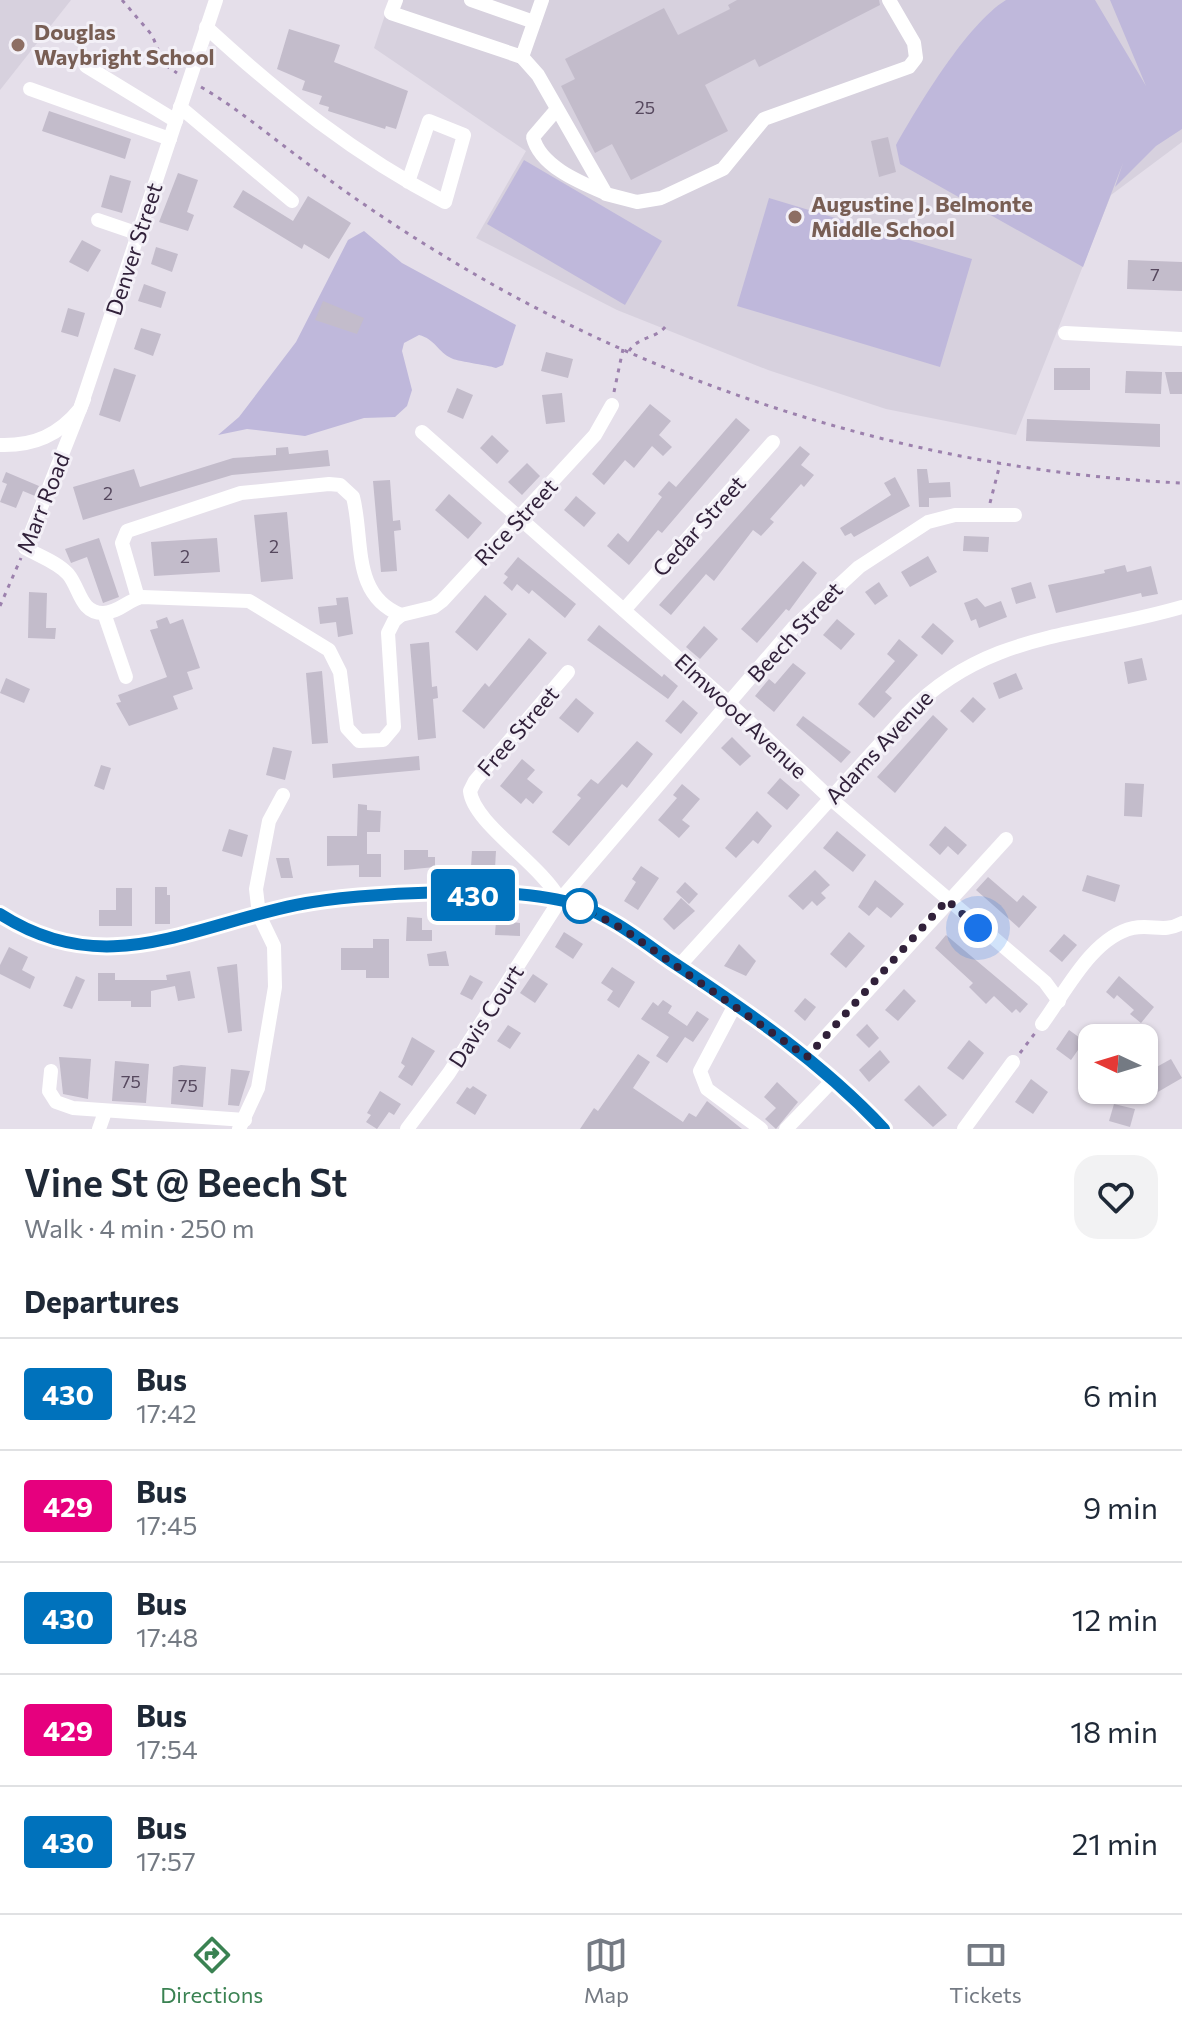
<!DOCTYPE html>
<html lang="en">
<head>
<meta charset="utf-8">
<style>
  body { margin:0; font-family:Commissioner,sans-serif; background:#f2f2f3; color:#1f2937; height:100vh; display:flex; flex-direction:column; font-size:30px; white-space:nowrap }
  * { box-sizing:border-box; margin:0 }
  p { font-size:26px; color:#747a83 }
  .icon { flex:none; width:44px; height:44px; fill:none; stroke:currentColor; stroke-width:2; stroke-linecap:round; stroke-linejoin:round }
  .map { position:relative; height:1129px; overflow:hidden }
  .sheet { display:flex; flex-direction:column; background:#fff; flex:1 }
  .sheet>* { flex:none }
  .badge { padding:0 16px; border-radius:6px; font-size:28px; line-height:52px }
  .needle { width:52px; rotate:274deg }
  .fabs { position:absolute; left:1078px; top:1024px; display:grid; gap:16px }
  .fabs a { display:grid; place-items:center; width:80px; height:80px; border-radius:16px; background:#fff; box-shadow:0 2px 6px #0004; font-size:40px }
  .you { position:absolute; width:40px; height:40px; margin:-20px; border:6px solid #fff; border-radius:50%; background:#1a73e8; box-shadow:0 0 0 12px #1a73e833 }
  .map>.badge { position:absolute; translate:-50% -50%; box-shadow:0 0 0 4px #fff }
  h2 { padding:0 24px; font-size:30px; line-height:72px }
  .round { display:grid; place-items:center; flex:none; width:84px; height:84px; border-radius:24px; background:#f2f2f3 }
  .headline { display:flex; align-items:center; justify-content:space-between; height:136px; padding:0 24px }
  h1 { font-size:38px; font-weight:600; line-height:60px }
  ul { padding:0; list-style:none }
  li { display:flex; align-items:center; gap:24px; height:112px; padding:0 24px; border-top:2px solid #e0e1e3 }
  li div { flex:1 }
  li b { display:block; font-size:30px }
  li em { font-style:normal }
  li .badge { min-width:88px; font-weight:700; text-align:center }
  .menu { display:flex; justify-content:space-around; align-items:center; height:112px; border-top:2px solid #e0e1e3; background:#fff; font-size:22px; color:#747a83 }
  .menu a { display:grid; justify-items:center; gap:4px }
  .menu .active { color:#3a8252 }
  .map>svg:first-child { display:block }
</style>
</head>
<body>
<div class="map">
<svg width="1182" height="1129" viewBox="0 0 1182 1129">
  <rect width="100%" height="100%" fill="#e5dfea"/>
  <g fill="#d7d1de">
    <polygon points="0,0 71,0 0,90"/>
    <polygon points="390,0 1120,0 1182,101 1182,142 1111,195 1016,435 886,409 768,370 617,310 476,238 526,151 374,48"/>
  </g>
  <g fill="#bfb8db">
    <path d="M 1006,0 L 1095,0 L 1146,86 L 1110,0 L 1182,0 L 1182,129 L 1156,146 L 1115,187 L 1123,163 L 1083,267 L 900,164 L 896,145 C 920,103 967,24 1006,0 Z"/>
    <polygon points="524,160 662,241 625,305 487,224"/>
    <polygon points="769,198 972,259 940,367 737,306"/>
    <path d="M 364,231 L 402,263 L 516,325 L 503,365 L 496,368 C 487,365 455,361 451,358 C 438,352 435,339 419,335 L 404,343 L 402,351 L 412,390 L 407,406 L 395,417 L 364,418 L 305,436 L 247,429 L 218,435 L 239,417 L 296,342 L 348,240 Z"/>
  </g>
  <g fill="#c3bccb">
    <polygon points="737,0 879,0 880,5 759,67 755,59 705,85 728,131 631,180 612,144 595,153 561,86 575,79 565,59 664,8 678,35 730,9 728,5"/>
    <polygon points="289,29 340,45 334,62 408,91 396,129 386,126 385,129 328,111 329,107 319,104 322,96 302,90 305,81 277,69"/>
    <polygon points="49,111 131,139 125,159 42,131"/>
    <polygon points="888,137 896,172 879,177 871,141"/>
    <polygon points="178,173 198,180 187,212 194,215 188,231 159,222"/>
    <polygon points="110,175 131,181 122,213 101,207"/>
    <polygon points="243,190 293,221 308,196 351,223 329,259 304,244 302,249 233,207"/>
    <polygon points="82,240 101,250 88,272 69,262"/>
    <polygon points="156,247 178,254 172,272 151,264"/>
    <polygon points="1128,260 1182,262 1182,291 1127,289"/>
    <polygon points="144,284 166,292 161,308 138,301"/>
    <polygon points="323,301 364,318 357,334 315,320"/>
    <polygon points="68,308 85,313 78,337 61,332"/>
    <polygon points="141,328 161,334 153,356 134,349"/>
    <polygon points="546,352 573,359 568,378 541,371"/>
    <polygon points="114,368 136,375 120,422 99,415"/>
    <rect x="1054" y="368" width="36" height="22"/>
    <polygon points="1126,371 1162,372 1161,394 1125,393"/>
    <polygon points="1165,372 1182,372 1182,394 1170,394"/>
    <polygon points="457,388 473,395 463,419 447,412"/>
    <polygon points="562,393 565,422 546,424 542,395"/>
    <polygon points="650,404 671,421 659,435 672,447 663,456 652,446 634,468 625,460 604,485 592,474"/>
    <polygon points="736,418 750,430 662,533 658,530 629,565 607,546 618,533 628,542 662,497 658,494 669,481 676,487"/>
    <polygon points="1027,419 1160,424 1160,447 1026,441"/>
    <polygon points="492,435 509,451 497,464 480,448"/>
    <polygon points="800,446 810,454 801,465 814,475 804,487 801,484 770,519 774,522 761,536 753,530 714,581 706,574 671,615 659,605"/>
    <polygon points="288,447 289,454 328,450 330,466 232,475 83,520 73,487 134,469 140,487 233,458 276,455 276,448"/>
    <polygon points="527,463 540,476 522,495 508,482"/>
    <polygon points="917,469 927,469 929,483 950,482 951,497 929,498 929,507 919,507"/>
    <polygon points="6,472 39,486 35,496 23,491 16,508 0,502 7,484 2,482"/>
    <polygon points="895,477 910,506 854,537 851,533 845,536 840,528 891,495 884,483"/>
    <polygon points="390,480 393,521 400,520 401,530 394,531 397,571 381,572 373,481"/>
    <polygon points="449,494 482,523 468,539 435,510"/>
    <polygon points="576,496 596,513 584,527 564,510"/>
    <polygon points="287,512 293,579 261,582 254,515"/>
    <polygon points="964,536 989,537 988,552 963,551"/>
    <polygon points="99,538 119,597 103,603 87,557 71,563 65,549"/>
    <polygon points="217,538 220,572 154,576 151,542"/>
    <polygon points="928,556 937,572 910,587 901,572"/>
    <polygon points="518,557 576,604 565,618 532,590 529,594 517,584 512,591 503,583 508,577 504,574"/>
    <polygon points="803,561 817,573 789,611 786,609 757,643 741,629"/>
    <polygon points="1125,565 1127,572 1151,566 1158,594 1142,597 1141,593 1056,613 1048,585 1105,573 1104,570"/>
    <polygon points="879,582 888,596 875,605 865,592"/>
    <polygon points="1031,582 1036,598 1016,604 1011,588"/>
    <polygon points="29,592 47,593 46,628 56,628 55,639 28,638"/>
    <polygon points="485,595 507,614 477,651 455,632"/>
    <polygon points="348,597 353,634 338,637 336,622 320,624 318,607 337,605 336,598"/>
    <polygon points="977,598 985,607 1001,601 1007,617 979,628 976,619 971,621 964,603"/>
    <polygon points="167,617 170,624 183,619 200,668 187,672 193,689 173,696 178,709 129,726 116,703 121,702 118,695 167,677 150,630 158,628 156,621"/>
    <polygon points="837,619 855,634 841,650 823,635"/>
    <polygon points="933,623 954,641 942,655 921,637"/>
    <polygon points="599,625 662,677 664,674 678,686 668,699 587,640"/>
    <polygon points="704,626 718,639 700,659 686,647"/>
    <polygon points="529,638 547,653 484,729 462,711 485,683 489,687"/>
    <polygon points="899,639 918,655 885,692 892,698 874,718 858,704 895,661 887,654"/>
    <polygon points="429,642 432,687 437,686 438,698 433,699 436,738 418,740 410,644"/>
    <polygon points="1142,658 1147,680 1128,684 1124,662"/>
    <polygon points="793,663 806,673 774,712 755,696 769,679 775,684"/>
    <polygon points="322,671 328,743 312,744 306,673"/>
    <polygon points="1016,673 1023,689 999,699 993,683"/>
    <polygon points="6,678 30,689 24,703 0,693"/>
    <polygon points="973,697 986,709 973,723 960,711"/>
    <polygon points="576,698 594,713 578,733 559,718"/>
    <polygon points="683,700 698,713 681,734 665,721"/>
    <polygon points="933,715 948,729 895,793 877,777"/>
    <polygon points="803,716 851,752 841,763 796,725"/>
    <polygon points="732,737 751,756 740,766 721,748"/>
    <polygon points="637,741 653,754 627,788 622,784 569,846 552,832 581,798 577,795 591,779 598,784"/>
    <polygon points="273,747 292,751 285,780 266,775"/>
    <polygon points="419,756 420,770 333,778 332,764"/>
    <polygon points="522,759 535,770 527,779 543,792 533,804 526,798 521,804 500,786"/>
    <polygon points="101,765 111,768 104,790 94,786"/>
    <polygon points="780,778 800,795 787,810 767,793"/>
    <polygon points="1125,783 1144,784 1142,817 1124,816"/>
    <polygon points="682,784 700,799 682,820 690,826 679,838 658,820 677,798 673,795"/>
    <polygon points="358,804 367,805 367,810 381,811 380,832 367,832 367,854 381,854 381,877 359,877 359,865 327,866 327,836 357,836"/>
    <polygon points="757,811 772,826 758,844 753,840 736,858 725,848"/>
    <polygon points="945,826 967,845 958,855 948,846 940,855 929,845"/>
    <polygon points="229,829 248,835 242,857 222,851"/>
    <polygon points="837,831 866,855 853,872 823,848"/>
    <polygon points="404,850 428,850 428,857 435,857 435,867 404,870"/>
    <polygon points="472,851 496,851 495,868 471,867"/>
    <polygon points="276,858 289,858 293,878 281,878"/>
    <polygon points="641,866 659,878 638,910 624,901 636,882 632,879"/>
    <polygon points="815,870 830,885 821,893 826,898 817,906 812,901 803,910 788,896"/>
    <polygon points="1087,875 1120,885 1115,902 1082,891"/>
    <polygon points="988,877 1017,902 1023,895 1037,907 1019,928 976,890"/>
    <polygon points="875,880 904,904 891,918 877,907 869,916 858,907"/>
    <polygon points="685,882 698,894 689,904 676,892"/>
    <polygon points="155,887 167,887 167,895 170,895 170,924 155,924"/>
    <polygon points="116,888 132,888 132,926 99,926 99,910 116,910"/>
    <polygon points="681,898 695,911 674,930 663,919"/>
    <polygon points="407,917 422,918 422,930 432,930 432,941 406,941"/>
    <polygon points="496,920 520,923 520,936 495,935"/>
    <polygon points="564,932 583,944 573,959 555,947"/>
    <polygon points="849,932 865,946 846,968 830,954"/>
    <polygon points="1064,934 1077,945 1062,962 1049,951"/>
    <polygon points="946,935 1028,1004 1020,1013 1016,1009 1012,1013 994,996 986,1004 969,987 973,983 935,948"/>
    <polygon points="373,939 389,939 389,978 366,978 366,970 341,970 341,948 373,948"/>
    <polygon points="739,944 756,961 746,976 724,966"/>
    <polygon points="9,947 28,957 22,970 35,977 30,989 0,974 0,965"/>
    <polygon points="446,951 449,966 429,966 427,954"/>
    <polygon points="237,964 242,1031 228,1033 217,967"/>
    <polygon points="612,967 635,982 619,1008 607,1000 613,991 601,983"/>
    <polygon points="190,971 195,998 178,1001 175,986 151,991 151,1007 131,1007 131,1001 98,1001 98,973 115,973 115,980 167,980 166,975"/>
    <polygon points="533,974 548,984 535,1003 520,993"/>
    <polygon points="470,975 483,982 472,1000 460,994"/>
    <polygon points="76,976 85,980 72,1009 63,1006"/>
    <polygon points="1119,976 1154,1007 1141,1023 1130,1014 1134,1010 1117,995 1114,999 1106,992"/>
    <polygon points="904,989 916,1001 898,1021 885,1010"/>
    <polygon points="805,998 816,1007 805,1021 794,1011"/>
    <polygon points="663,1000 672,1006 668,1013 687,1026 697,1011 709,1019 693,1042 685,1037 667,1063 656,1056 669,1037 641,1019 653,1002 658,1006"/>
    <polygon points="867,1024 879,1038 869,1048 856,1035"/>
    <polygon points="508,1025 521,1033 510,1049 497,1041"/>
    <polygon points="1069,1030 1090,1045 1083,1054 1078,1050 1071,1060 1056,1049"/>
    <polygon points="412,1037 435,1051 412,1086 398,1077 405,1066 401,1063"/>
    <polygon points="969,1040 984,1053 963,1080 947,1068"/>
    <polygon points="880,1050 890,1062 869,1082 859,1070"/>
    <polygon points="638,1054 650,1062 633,1088 683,1122 689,1113 696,1117 707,1101 742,1129 580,1129 594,1108 598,1111"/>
    <polygon points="59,1057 91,1059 88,1099 63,1094"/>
    <polygon points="1171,1059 1182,1078 1144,1100 1144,1074"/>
    <polygon points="115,1061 149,1064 146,1103 112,1101"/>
    <polygon points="181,1065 206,1067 203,1107 171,1104 173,1067"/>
    <polygon points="231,1069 250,1071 239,1106 228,1105"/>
    <polygon points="1031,1079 1048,1092 1033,1114 1015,1102"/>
    <polygon points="777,1082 798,1102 776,1129 765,1119 776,1108 764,1097"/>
    <polygon points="919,1085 947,1115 933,1127 904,1100"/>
    <polygon points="473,1086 487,1095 475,1115 456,1103 467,1087 470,1089"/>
    <polygon points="380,1091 401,1104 394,1115 389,1112 377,1129 366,1122 371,1115 367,1113"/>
    <polygon points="1114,1104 1135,1109 1130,1127 1109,1121"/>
  </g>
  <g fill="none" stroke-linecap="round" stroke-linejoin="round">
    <g stroke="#9c81ad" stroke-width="3" stroke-dasharray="4 6" stroke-linecap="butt">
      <polyline points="122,0 152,35 164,64 177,73"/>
      <path d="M 201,87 C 237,108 270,136 304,161 C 350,196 399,229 449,259 C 668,392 927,471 1182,483"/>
      <path d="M 629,351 C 639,335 661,339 668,322"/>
      <polyline points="614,392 623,349"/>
      <polyline points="990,503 1000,464"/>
      <polyline points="0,606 21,558"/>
      <polyline points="1020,1053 1035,1033"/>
    </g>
    <g stroke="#fff" stroke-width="14">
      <polyline points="396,0 391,13 522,57 542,0"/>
      <polyline points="471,0 534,22"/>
      <path d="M 206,27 C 280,95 355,155 445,202 L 464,135 L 429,121 L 408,182"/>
      <polyline points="522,57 538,75 606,194 637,202 661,198 723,169 764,119 909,67 916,58 914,43 889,0"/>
      <polyline points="86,66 176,121"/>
      <polyline points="30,89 170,139"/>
      <polyline points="180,107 292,201"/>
      <path d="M 557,109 L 533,137 C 540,166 579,182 605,193"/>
      <polyline points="98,220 139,234"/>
      <polyline points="1065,333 1182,339"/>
      <path d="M 84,399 L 25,548 C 39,556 57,562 68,574 C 80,588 80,613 103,613 C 118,613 128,600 142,597 L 249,601 L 329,650 L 340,672 L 347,728 L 359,741 L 383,740 L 394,727 L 388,633 L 394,621 L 401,615"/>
      <polyline points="422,432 730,704 831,799 1045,982 1059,1001"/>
      <path d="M 0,445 C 34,446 59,435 80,409 L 216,0"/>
      <path d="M 138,598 L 122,543 L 127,531 L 241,493 L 329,484 L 340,485 L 353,497 C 364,540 351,595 401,615"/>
      <polyline points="624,610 773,442"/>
      <polyline points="104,613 126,677"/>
      <polyline points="401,615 434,607 442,601 595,435 612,405"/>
      <path d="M 560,900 C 541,864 473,823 470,791 L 475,781 L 568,672"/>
      <path d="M 0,914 C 104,981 190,927 296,905 C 360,892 517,884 578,905 C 613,917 645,943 676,964 C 750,1014 823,1063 883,1129"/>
      <path d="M 679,966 L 908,713 C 986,632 1080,637 1182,607"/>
      <polyline points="735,1005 700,1071 707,1089 761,1129"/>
      <path d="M 1042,1024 C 1065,993 1092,937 1133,928 C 1152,924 1164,933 1182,923"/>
      <polyline points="807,1057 1006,839"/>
      <polyline points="51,1071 49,1091 56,1102 73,1108 245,1120"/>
      <polyline points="99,1129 105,1112"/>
      <polyline points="239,1129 258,1088 275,987 274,946 259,915 256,889 269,821 283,795"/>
      <polyline points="407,1129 449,1073 560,900 793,628 859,567 928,522 955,515 1015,515"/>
      <polyline points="786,1129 834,1079"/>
      <polyline points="964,1129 1013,1062"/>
    </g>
  </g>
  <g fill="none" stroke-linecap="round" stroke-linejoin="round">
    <defs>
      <path id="line" d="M 0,914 C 104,981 189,927 296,905 C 361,892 516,884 578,905 C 612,917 642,941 671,961 C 747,1011 821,1062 884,1129"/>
    </defs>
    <use href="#line" stroke="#fff" stroke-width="18"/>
    <use href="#line" stroke="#0072bc" stroke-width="12"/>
    <polyline stroke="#31213a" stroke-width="8" stroke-dasharray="0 14.4" points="580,906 623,929 807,1057 947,900 978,928"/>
  </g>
  <g fill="#8d6e63" stroke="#f3f0f7" stroke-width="3">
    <circle cx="18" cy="45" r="8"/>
    <circle cx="795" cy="217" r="8"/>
  </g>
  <circle fill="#fff" stroke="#0072bc" stroke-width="4" cx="580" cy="906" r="16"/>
  <g text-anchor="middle" stroke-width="6" stroke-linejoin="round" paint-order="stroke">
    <g font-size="18" fill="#56485e">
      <text x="645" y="114">25</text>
      <text x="1155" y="281">7</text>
      <text x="108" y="500">2</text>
      <text x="274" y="553">2</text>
      <text x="185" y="563">2</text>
      <text x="131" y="1088">75</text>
      <text x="188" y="1092">75</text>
    </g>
    <g font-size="22" font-weight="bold" fill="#785e54" stroke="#f3f0f7" text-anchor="start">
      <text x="34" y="40">Douglas<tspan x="34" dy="25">Waybright School</tspan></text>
      <text x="811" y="212">Augustine J. Belmonte<tspan x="811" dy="25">Middle School</tspan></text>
    </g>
    <g font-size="22" fill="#31213a" stroke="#f3f0f7">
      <text transform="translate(134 249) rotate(-72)" y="8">Denver Street</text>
      <text transform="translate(43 503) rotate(-68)" y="8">Marr Road</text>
      <text transform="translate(516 522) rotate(-47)" y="8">Rice Street</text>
      <text transform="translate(699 526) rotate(-48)" y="8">Cedar Street</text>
      <text transform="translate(795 632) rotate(-47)" y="8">Beech Street</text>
      <text transform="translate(741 716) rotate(43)" y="8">Elmwood Avenue</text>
      <text transform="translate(518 731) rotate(-49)" y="8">Free Street</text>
      <text transform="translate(879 747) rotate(-47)" y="8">Adams Avenue</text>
      <text transform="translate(486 1016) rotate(-57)" y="8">Davis Court</text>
    </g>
  </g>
</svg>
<div class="fabs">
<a><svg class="needle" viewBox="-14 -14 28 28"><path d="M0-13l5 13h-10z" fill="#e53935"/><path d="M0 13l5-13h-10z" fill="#747a83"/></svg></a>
</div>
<div class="you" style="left:978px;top:928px"></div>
<b class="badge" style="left:473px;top:895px;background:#0072bc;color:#fff">430</b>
</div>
<section class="sheet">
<div class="headline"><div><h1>Vine St @ Beech St</h1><p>Walk · 4 min · 250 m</p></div><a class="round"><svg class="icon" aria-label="heart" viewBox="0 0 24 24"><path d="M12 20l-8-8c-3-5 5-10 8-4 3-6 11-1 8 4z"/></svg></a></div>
<h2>Departures</h2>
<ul>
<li><span class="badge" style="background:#0072bc;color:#fff">430</span><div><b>Bus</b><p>17:42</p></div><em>6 min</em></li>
<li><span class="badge" style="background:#e6007e;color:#fff">429</span><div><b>Bus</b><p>17:45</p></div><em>9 min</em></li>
<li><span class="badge" style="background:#0072bc;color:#fff">430</span><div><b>Bus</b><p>17:48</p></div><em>12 min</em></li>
<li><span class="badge" style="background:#e6007e;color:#fff">429</span><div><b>Bus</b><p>17:54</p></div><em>18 min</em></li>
<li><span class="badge" style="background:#0072bc;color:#fff">430</span><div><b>Bus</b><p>17:57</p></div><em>21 min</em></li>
</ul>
</section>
<nav class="menu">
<a class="active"><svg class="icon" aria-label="directions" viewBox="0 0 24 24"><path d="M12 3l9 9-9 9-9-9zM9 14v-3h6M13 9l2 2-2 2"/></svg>Directions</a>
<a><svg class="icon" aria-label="map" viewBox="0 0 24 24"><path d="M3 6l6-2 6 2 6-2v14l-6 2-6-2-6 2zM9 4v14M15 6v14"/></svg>Map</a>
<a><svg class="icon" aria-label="tickets" viewBox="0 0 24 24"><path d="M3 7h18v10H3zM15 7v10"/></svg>Tickets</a>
</nav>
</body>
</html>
